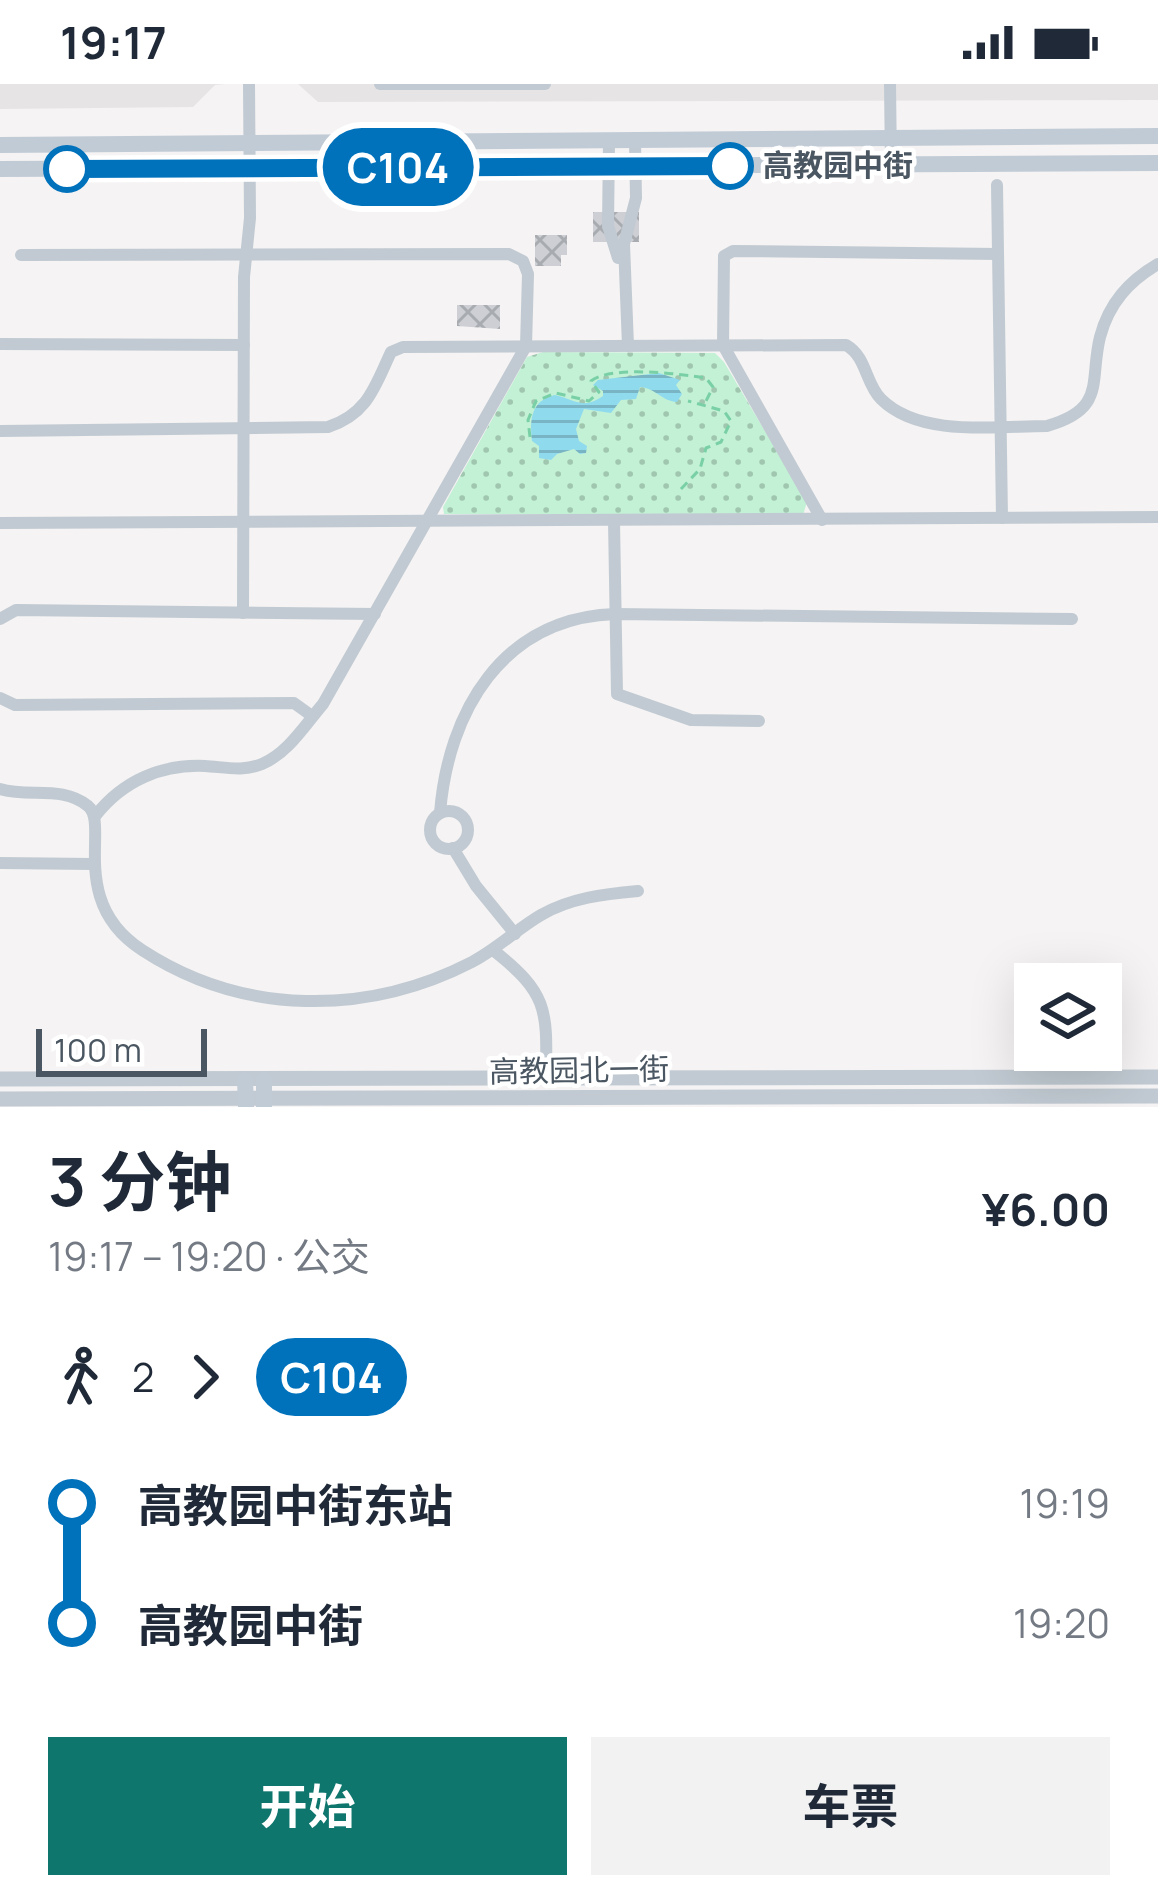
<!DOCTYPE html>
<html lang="zh">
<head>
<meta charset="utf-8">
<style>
  body { margin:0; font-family:Manrope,"Noto Sans SC",sans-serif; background:#f2f2f3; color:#1f2937; height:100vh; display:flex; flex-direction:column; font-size:45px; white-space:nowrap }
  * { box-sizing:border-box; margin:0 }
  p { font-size:39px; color:#747a83 }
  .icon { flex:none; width:66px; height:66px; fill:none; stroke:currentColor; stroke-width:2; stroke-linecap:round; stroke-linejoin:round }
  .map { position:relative; height:1023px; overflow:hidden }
  .details { display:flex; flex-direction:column; background:#fff; flex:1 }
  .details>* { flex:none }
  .badge { padding:0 24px; border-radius:39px; font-size:42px; line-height:78px }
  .controls { position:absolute; left:1014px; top:879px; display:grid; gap:24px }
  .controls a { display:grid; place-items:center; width:108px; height:108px; border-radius:0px; background:#fff; box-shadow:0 12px 48px #0002; font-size:60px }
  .scale { position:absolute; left:36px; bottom:30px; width:171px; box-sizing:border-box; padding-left:12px; border:6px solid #4a5661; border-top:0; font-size:33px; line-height:42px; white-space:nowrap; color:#4a5661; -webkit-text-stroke:9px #fff; paint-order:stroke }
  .map>.badge { position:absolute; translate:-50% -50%; box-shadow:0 0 0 6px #fff }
  .legs { display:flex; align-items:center; gap:18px; height:132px; padding:0 48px; font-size:39px }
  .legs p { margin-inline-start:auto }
  .headline { display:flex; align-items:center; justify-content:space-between; height:204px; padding:0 48px }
  h1 { font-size:66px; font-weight:700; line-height:90px }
  .action { display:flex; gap:24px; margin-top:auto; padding:24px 48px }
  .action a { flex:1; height:138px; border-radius:0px; background:#0f766e; color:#fff; font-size:48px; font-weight:700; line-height:138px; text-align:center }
  .action a+a { background:#f2f2f3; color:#1f2937 }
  ul { padding:0 48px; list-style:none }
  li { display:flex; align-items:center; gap:42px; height:120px; font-size:45px }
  li i { display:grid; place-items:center; width:18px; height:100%; margin:0 15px; background:currentColor }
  li i::after { content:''; width:30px; height:30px; margin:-15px; border:9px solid; border-radius:50%; background:#fff }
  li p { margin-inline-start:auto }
  li:first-child i { background:linear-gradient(#0000 50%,currentColor 0) }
  li:last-child i { background:linear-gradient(currentColor 50%,#0000 0) }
  .status { display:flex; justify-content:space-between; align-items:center; height:84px; padding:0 60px; background:#fff; direction:ltr }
  .status svg { height:33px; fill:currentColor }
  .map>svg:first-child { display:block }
</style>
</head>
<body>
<div class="status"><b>19:17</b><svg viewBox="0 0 49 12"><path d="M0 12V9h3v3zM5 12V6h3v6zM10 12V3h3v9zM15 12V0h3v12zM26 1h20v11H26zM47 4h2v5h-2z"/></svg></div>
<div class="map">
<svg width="1158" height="1023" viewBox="0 0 1158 1023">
  <defs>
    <pattern id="grass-dots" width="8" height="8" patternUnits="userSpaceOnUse" patternTransform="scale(3)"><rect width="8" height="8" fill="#c3f1d5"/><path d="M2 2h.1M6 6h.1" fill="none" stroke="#a0c6b0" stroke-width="1.8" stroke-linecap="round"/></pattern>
    <pattern id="water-rules" width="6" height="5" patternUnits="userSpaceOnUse" patternTransform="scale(3)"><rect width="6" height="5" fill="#90daee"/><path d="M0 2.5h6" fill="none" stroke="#78b4c4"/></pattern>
    <pattern id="building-cross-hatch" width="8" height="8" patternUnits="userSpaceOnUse" patternTransform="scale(3)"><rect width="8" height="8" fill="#cdcfd5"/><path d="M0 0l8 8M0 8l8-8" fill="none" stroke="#a8abb0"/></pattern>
  </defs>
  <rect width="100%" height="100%" fill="#f5f3f3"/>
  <g fill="#e6e4e5">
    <polygon points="0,0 225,0 215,1 193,23 0,25"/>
    <polygon points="298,0 1158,0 1158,16 318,18"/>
  </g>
  <polygon fill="url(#grass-dots)" points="543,268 715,269 724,278 807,418 803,431 444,430 443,423 527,273"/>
  <path fill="url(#water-rules)" d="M 659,289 L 680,296 L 676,301 L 682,310 L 677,318 C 661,317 656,304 640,303 L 636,315 L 621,316 L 611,329 L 584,325 L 576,345 L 579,357 L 587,362 L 586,369 L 580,370 L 574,365 L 557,370 L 551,376 L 539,374 L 539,362 L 532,357 C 530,336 530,317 555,311 C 576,316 583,326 603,312 L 603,307 L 593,301 L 598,296 Z"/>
  <g fill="url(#building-cross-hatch)">
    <rect x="593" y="128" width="46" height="30"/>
    <polygon points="535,151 567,151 567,171 561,171 561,182 535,182"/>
    <polygon points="457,221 500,221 500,245 457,242"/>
  </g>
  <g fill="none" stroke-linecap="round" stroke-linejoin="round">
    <g stroke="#7ad0a6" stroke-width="3" stroke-dasharray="9 6" stroke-linecap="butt">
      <path d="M 530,353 L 528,336 L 536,317 L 556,309 L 589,317 L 599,308 L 591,297 C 612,281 679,290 706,294 L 713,303 L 704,321"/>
      <polyline points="681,405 700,385 706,364 721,358 731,337 724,327 688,317"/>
    </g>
    <g stroke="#c1cad2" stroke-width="12">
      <polyline points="380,0 545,0"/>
      <polyline points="890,0 891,81"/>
      <polyline points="609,58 608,142 618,174"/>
      <polyline points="997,101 1002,434"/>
      <path d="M 21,171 L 509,170 L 523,177 L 528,190 L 526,262 L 323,620 C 305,641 288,669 262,680 C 243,688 224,683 205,682 C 161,680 123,697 96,731"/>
      <polyline points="0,260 244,261"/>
      <polyline points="628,262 624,160 636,114 635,57"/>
      <path d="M 0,347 L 328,343 C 368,330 375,302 391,268 L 403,263 L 846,261 C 867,273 865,299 881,315 C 920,354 998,342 1047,342 C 1107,325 1089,297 1100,253 C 1109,219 1129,197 1158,180"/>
      <polyline points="822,436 723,261 724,172 733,167 998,170"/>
      <polyline points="614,437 617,610 691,636 759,637"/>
      <polyline points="0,439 1158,433"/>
      <polyline points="243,529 244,193 250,134 249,0"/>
      <polyline points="0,535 16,526 375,530"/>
      <polyline points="0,614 15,621 294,619 312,632"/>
      <path d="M 0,705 C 29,714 62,701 88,722 C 110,740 67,817 142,866 C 243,932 367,932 472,878 C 497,865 517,845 541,831 C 570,814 604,810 638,807"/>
      <circle cx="449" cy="746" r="19"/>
      <path d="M 440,729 C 448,628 502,534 615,530 L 1072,535"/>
      <polyline points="453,764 476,802 515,850"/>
      <polyline points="0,779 93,780"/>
      <path d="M 493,866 C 549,910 547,926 546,994"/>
    </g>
    <g stroke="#c1cad2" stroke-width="15">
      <polyline points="0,995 1158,993"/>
      <polyline points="0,1015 1158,1012"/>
    </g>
    <g stroke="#c1cbd6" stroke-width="16">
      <polyline points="0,61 1158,52"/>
      <polyline points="0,85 1158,79"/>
      <polyline points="245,996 246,1023"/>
      <polyline points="264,1023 264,996"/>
    </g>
  </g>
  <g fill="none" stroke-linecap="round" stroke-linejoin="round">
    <defs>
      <polyline id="line-1" points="67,85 730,82"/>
    </defs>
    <use href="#line-1" stroke="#fff" stroke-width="27"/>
    <use href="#line-1" stroke="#0072bc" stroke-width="18"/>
  </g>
  <g fill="#fff" stroke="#0072bc" stroke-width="6">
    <circle cx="730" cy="82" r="21"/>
    <circle cx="67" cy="85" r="21"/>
  </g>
  <g text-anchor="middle" stroke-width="9" stroke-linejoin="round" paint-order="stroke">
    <g font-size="30" font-weight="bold" fill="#4a5661" stroke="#fff" text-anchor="start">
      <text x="763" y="92">高教园中街</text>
    </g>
    <g font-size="30" fill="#4a5661" stroke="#fff">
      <text transform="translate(579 987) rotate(-1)" y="10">高教园北一街</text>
    </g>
  </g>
</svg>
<div class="controls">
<a><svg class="icon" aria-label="layers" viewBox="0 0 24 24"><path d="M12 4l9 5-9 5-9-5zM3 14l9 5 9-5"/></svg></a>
</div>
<div class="scale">100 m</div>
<b class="badge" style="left:398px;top:83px;background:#0072bc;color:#fff">C104</b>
</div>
<section class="details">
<div class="headline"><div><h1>3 分钟</h1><p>19:17 – 19:20 · 公交</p></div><b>¥6.00</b></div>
<div class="legs"><svg class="icon" aria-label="walk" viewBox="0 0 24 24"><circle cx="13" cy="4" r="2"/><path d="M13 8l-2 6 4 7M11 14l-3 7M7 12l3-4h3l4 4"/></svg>2<svg class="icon" aria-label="forward" viewBox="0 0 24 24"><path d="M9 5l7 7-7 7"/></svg><b class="badge" style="background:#0072bc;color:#fff">C104</b></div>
<ul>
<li><i style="color:#0072bc"></i><b>高教园中街东站</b><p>19:19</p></li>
<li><i style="color:#0072bc"></i><b>高教园中街</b><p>19:20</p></li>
</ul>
<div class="action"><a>开始</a><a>车票</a></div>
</section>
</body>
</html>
